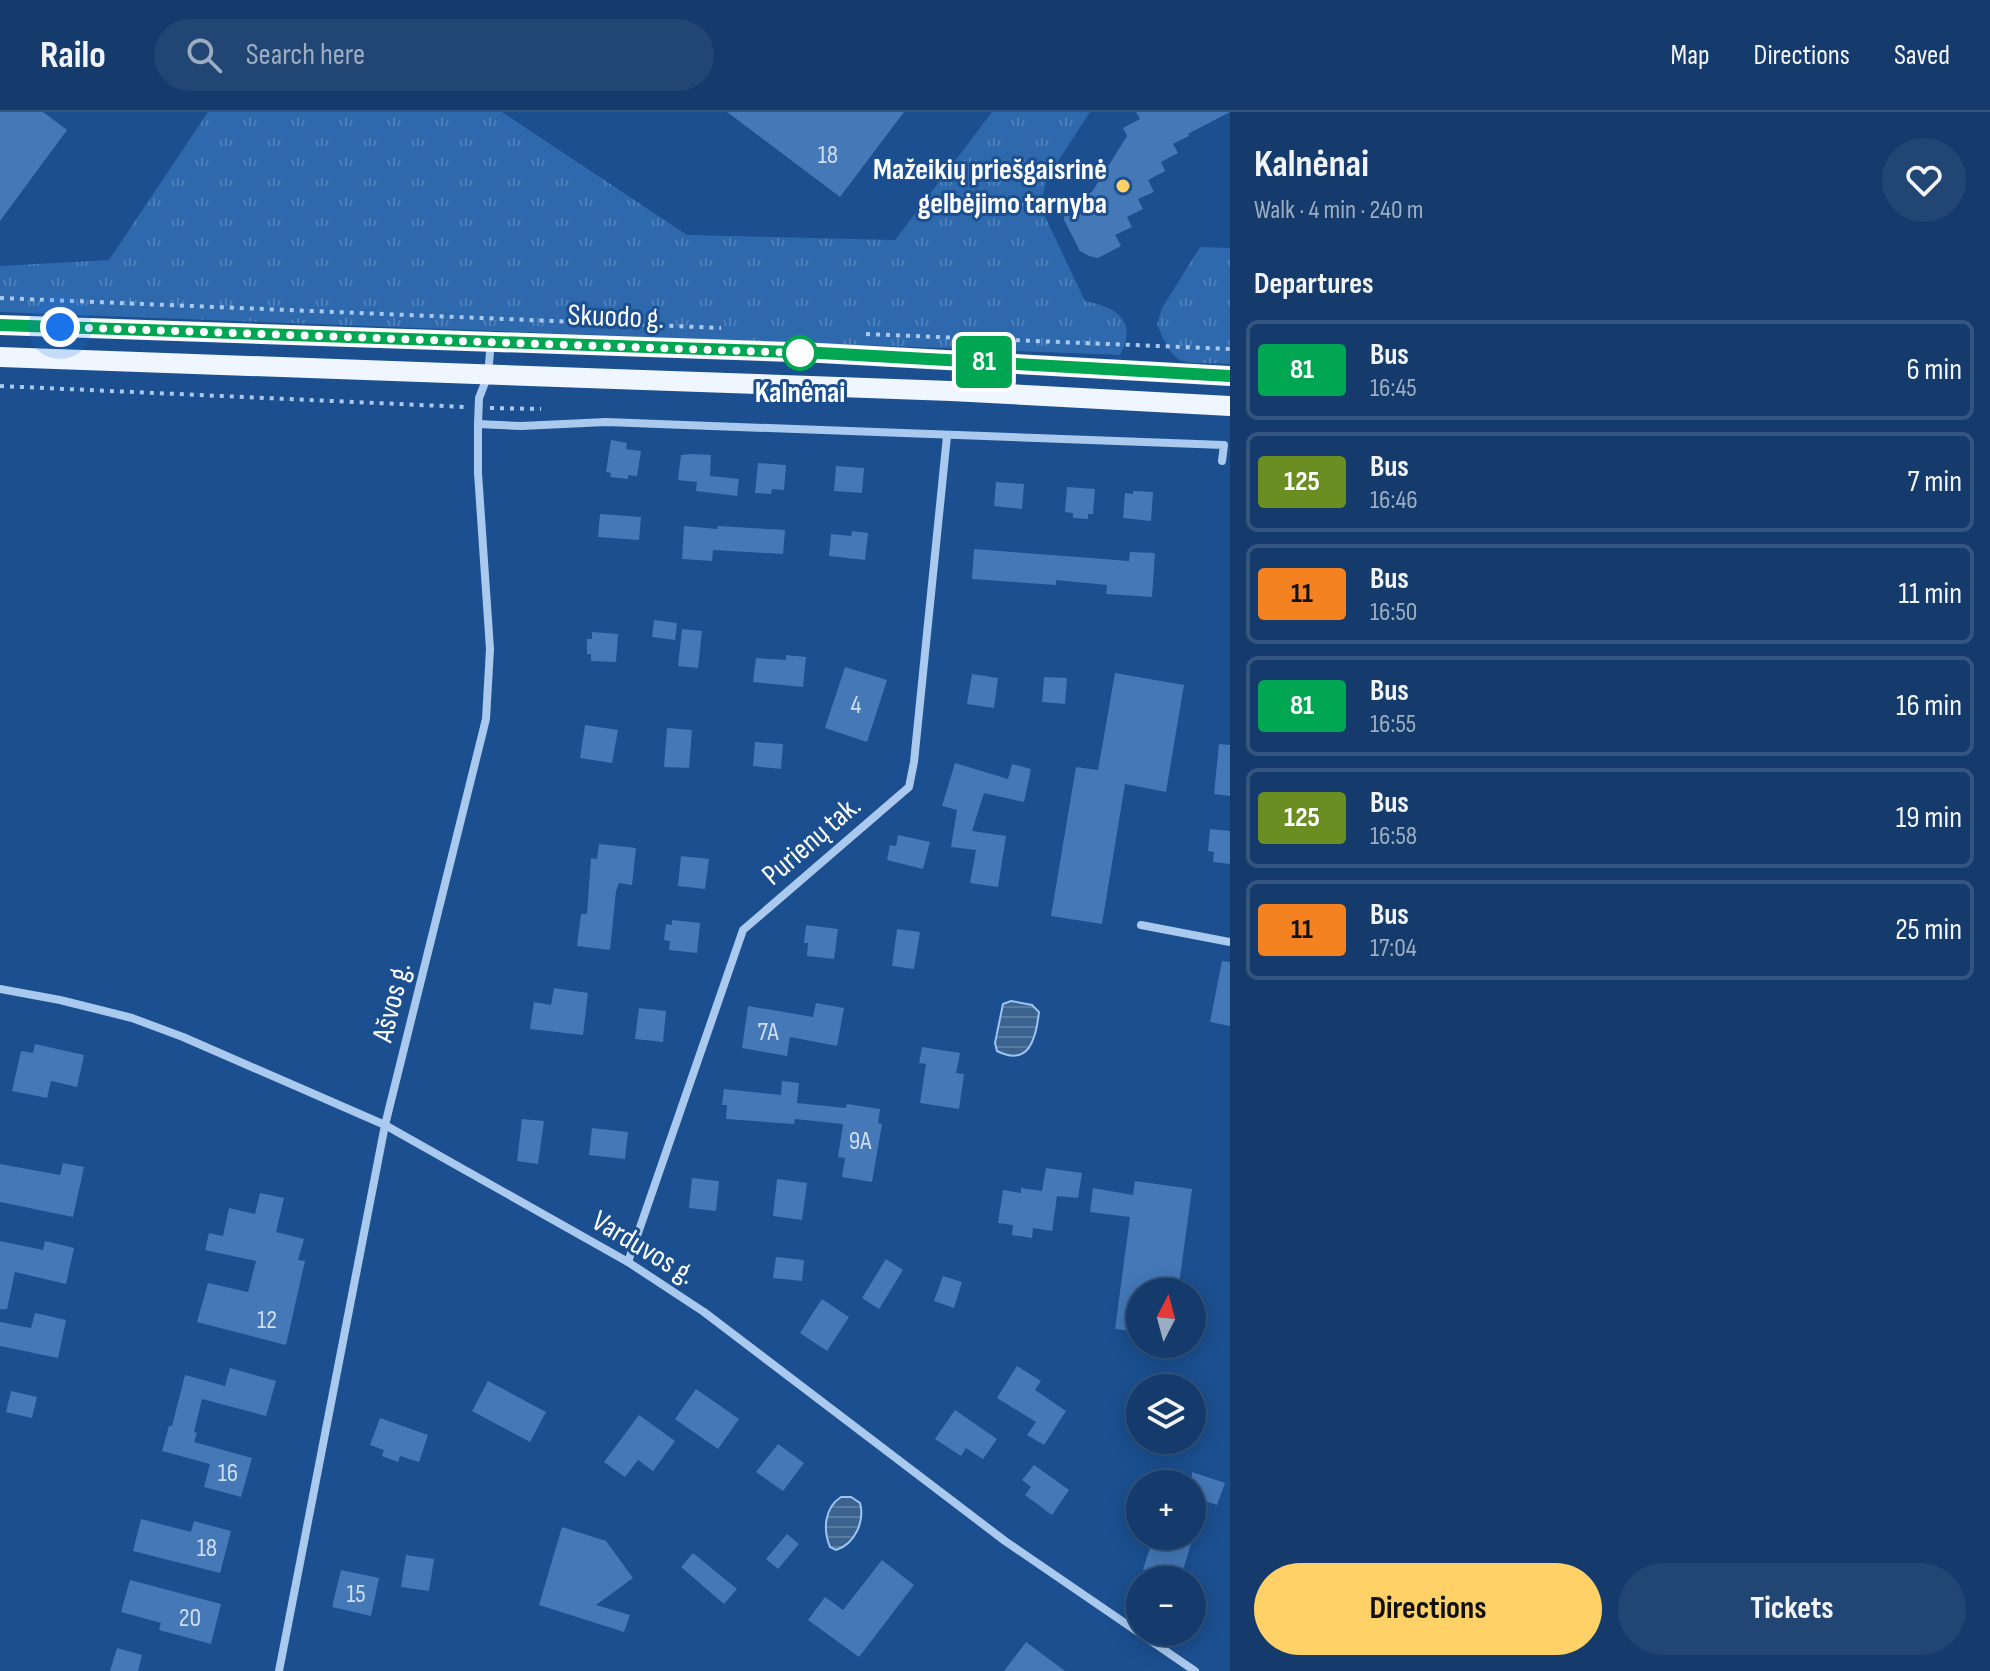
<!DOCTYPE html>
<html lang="en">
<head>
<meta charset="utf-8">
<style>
  body { margin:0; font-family:"Sofia Sans Condensed",sans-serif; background:#214673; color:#f1f3f6; height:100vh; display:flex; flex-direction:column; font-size:30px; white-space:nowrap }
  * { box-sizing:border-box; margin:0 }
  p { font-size:26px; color:#9dadc1 }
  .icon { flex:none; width:44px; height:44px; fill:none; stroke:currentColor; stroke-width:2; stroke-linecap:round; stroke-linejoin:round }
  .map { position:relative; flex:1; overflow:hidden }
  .details { display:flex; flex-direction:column; background:#143b6b; width:760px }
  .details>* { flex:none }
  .badge { padding:0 16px; border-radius:6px; font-size:28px; line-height:52px }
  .needle { width:52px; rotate:6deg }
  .controls { position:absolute; left:1126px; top:1166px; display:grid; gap:16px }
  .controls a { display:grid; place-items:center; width:80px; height:80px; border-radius:50%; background:#143b6b; box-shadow:0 4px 20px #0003,0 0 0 2px #33557e; font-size:40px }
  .you { position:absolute; width:40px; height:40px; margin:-20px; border:6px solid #fff; border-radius:50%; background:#1a73e8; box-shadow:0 0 0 12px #1a73e833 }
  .map>.badge { position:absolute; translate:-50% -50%; box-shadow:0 0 0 4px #fff }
  h2 { padding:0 24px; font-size:30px; line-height:72px }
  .round { display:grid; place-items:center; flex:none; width:84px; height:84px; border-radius:42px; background:#214673 }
  .head { display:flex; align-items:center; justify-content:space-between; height:136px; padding:0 24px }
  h1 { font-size:38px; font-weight:700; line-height:60px }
  .button { display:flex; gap:16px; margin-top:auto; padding:16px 24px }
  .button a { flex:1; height:92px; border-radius:48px; background:#ffd166; color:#111; font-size:32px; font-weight:700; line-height:92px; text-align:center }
  .button a+a { background:#214673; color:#f1f3f6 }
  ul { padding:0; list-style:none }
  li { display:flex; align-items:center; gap:24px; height:100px; margin:0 16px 12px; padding:0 8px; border:4px solid #33557e; border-radius:12px }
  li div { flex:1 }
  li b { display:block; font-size:30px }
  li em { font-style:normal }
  li .badge { min-width:88px; font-weight:700; text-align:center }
  header { display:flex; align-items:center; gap:48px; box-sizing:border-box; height:112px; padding:0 40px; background:#143b6b; border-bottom:2px solid #33557e }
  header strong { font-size:38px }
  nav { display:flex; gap:44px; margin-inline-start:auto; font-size:28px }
  .search { width:560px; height:72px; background:#214673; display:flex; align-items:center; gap:20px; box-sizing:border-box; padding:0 28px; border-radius:44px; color:#9dadc1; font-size:30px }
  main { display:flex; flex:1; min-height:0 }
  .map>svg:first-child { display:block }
</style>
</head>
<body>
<header>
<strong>Railo</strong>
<div class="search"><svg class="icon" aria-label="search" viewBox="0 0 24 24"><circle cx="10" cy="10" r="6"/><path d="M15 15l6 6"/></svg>Search here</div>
<nav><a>Map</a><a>Directions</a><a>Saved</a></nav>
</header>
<main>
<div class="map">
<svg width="1230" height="1559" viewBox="0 0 1230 1559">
  <defs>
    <pattern id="grass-tufts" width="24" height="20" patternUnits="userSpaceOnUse" patternTransform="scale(2)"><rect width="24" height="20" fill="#2e69ad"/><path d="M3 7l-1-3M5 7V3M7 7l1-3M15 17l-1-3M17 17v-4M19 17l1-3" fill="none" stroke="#4d80b9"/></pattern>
    <pattern id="water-rules" width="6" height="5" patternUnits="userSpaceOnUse" patternTransform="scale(2)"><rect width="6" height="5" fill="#3c6290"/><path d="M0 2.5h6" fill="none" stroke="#597aa1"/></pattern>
  </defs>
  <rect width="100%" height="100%" fill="#1b4f8f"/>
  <g fill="url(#grass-tufts)">
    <path d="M 208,0 L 502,0 L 687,123 L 895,128 L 992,0 L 1090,0 L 1047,66 L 1043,82 L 1042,98 L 1085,189 C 1117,195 1138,209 1120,243 L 0,200 L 0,154 L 109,148 Z"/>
    <path d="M 1200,135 L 1230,136 L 1230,252 C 1182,249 1176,260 1157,212 L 1162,196 Z"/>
  </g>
  <g fill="url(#water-rules)" stroke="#9cc4f0" stroke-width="2">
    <path d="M 1011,889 L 1032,893 L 1039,900 C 1036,927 1029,955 997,939 L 995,931 L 1003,892 Z"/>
    <path d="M 841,1385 L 851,1385 L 860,1391 C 865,1409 855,1432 836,1438 L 830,1435 C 823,1418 824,1396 841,1385 Z"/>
  </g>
  <g fill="#4478b7">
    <polygon points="0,0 43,0 67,18 0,109"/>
    <polygon points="727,0 904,0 840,85"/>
    <polygon points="1136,0 1230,0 1188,22 1189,24 1173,32 1178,41 1161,50 1165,59 1148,68 1154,80 1138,87 1143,97 1127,105 1132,115 1115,123 1121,134 1098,146 1089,144 1080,139 1064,108 1065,99 1071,90 1092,80 1127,24 1123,16 1140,7"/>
    <polygon points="611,328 627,331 626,337 641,339 637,364 628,363 628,367 610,365 611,361 606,360"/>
    <polygon points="692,342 711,343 710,364 739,367 737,384 696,379 697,370 678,368 681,343"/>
    <polygon points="758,351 786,353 784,378 772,377 771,382 755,381"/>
    <polygon points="836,354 864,356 862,381 834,379"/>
    <polygon points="996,370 1024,372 1022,397 994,394"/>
    <polygon points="1067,375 1095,377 1093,402 1088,402 1088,407 1073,406 1073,401 1065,400"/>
    <polygon points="1133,379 1153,380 1151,409 1123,406 1125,381 1133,382"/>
    <polygon points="600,402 641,405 639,428 598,425"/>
    <polygon points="684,414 717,417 718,414 785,418 783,442 713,438 712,449 682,447"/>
    <polygon points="852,419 868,421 865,448 829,444 831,422 851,424"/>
    <polygon points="974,437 1129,449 1130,440 1155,441 1152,485 1106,482 1107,473 1056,468 1056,473 972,467"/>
    <polygon points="654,508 677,511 675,528 652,525"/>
    <polygon points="682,517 702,519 698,556 678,554"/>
    <polygon points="592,520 618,522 616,550 591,549 591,542 587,542 587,527 592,527"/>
    <polygon points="786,543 806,545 803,575 753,570 756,546 786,548"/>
    <polygon points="845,555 887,568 867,630 825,616"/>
    <polygon points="1115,561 1184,573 1166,680 1125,672 1102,812 1051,804 1076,655 1098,658"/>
    <polygon points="972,562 998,566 994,596 967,592"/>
    <polygon points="1044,565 1067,566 1065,592 1042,590"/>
    <polygon points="585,613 618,618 612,651 580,646"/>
    <polygon points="667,616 692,618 689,656 664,655"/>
    <polygon points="755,630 783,632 781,657 753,654"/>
    <polygon points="1219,632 1230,633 1230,684 1214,682"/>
    <polygon points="955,651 1008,667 1012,652 1031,657 1024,690 984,681 972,719 1006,724 998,775 970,771 976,738 951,735 957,698 942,694"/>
    <polygon points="1210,717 1230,719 1230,752 1213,750 1214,740 1208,739"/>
    <polygon points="898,723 930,730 923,757 887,748 890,733 896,734"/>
    <polygon points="599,732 636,736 632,773 619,771 616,779 610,838 577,834 581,802 587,802 591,746 597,747"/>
    <polygon points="681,744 709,747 705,777 678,774"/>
    <polygon points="672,808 700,811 697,841 669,838 670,829 664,828 666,812 672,813"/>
    <polygon points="806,813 838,817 834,847 807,844 808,831 804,831"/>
    <polygon points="897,817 920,820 914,857 892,854"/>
    <polygon points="1222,849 1230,850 1230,914 1210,910"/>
    <polygon points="554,876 588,881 583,923 530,917 534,890 551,893"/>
    <polygon points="816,891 844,896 837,934 790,925 787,944 742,936 748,894 813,905"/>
    <polygon points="639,896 666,899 663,930 635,927"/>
    <polygon points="35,932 84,943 77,975 51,969 47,986 12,979 21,939 33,941"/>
    <polygon points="922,935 960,941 956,961 964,962 959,997 920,991 926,952 919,951"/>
    <polygon points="782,969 799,971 797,991 846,996 847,992 880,997 878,1011 882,1012 872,1070 842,1065 845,1046 838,1045 843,1012 795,1007 794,1012 726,1007 727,993 722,993 724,977 781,983"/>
    <polygon points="522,1007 544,1009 538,1052 517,1049"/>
    <polygon points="592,1016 628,1020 625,1047 589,1043"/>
    <polygon points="63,1051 84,1055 73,1105 0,1090 0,1052 60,1063"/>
    <polygon points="1046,1056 1082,1061 1078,1086 1057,1084 1052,1119 1033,1116 1032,1126 1012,1123 1013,1113 998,1111 1003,1078 1021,1081 1021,1076 1042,1079"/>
    <polygon points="692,1066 719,1069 716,1099 689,1096"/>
    <polygon points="777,1067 807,1071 802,1108 773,1104"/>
    <polygon points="1135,1069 1192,1077 1178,1180 1140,1180 1140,1220 1115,1217 1130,1105 1090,1100 1093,1076 1133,1083"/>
    <polygon points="260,1081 284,1086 276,1120 304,1127 298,1148 305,1149 286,1233 197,1210 208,1171 248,1180 256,1149 205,1138 209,1121 223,1124 229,1096 255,1102"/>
    <polygon points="0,1129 43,1138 45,1129 74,1136 66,1172 15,1160 7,1197 0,1197"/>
    <polygon points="776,1145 804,1148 802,1169 773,1166"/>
    <polygon points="886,1147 903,1158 879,1197 862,1186"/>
    <polygon points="943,1164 962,1170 954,1196 934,1189"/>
    <polygon points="822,1187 849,1205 827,1239 800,1221"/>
    <polygon points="35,1201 66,1208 58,1246 0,1234 0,1210 31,1216"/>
    <polygon points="1017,1254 1041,1269 1035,1278 1066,1299 1044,1333 1027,1323 1036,1310 997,1286"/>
    <polygon points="230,1256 276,1269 266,1304 202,1287 194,1320 197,1321 194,1330 252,1346 241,1385 204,1375 210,1352 162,1339 169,1314 172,1314 185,1263 225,1274"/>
    <polygon points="488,1269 546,1300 530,1330 472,1299"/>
    <polygon points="696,1277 739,1307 718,1337 675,1307"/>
    <polygon points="11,1279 37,1285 32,1306 6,1300"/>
    <polygon points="955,1298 997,1327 983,1347 966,1336 961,1344 935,1327"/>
    <polygon points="639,1303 675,1329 653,1359 638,1348 625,1365 604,1350"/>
    <polygon points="380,1306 428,1323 419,1350 400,1344 398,1350 382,1344 384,1338 370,1333"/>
    <polygon points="778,1332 804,1351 783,1379 756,1360"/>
    <polygon points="1034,1353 1069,1378 1052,1403 1025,1383 1031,1375 1022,1368"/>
    <polygon points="1192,1360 1225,1371 1217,1393 1192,1385"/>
    <polygon points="141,1407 191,1420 194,1409 231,1419 220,1461 133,1439"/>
    <polygon points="562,1415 606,1429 633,1466 596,1493 630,1503 624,1520 539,1493"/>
    <polygon points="787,1422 799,1432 778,1457 766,1447"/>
    <polygon points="1154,1424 1167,1424 1191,1432 1180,1468 1143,1457"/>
    <polygon points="693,1441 737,1477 724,1492 681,1455"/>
    <polygon points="406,1443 434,1447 429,1479 401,1475"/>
    <polygon points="882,1448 914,1473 859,1545 808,1508 825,1485 843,1498"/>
    <polygon points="341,1458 379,1466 371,1504 332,1495"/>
    <polygon points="130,1468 221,1492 211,1532 159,1518 161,1511 121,1500"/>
    <polygon points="1026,1530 1065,1559 1004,1559"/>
    <polygon points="117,1536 142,1543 138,1559 110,1559"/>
  </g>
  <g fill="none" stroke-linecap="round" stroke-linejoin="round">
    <g stroke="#a9c9ee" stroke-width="4" stroke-dasharray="4 6" stroke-linecap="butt">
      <polyline points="0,186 721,216"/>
      <polyline points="866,222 1230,237"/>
      <polyline points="0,274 465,295"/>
      <polyline points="490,296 541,297"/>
    </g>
    <g stroke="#a9c9ee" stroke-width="8">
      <polyline points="478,312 521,314 606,310 1224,333 1222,349"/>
      <polyline points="1141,813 1230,830"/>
      <polyline points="0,877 60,888 132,906 183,925 385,1013 628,1150 704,1200 1005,1429 1195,1559"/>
      <polyline points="628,1150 743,818 909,675 914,650 947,324"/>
      <polyline points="279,1559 385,1013 486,607 490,537 478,361 478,312 479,286 488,263 491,229"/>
    </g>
    <g stroke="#f0f6ff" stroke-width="20">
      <polyline points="0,213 820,241 1230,264"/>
      <polyline points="0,245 951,279 1230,294"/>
    </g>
  </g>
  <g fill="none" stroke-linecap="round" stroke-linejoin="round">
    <defs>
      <polyline id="line" points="0,213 820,241 1230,264"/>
    </defs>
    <use href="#line" stroke="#fff" stroke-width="18"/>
    <use href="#line" stroke="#00a651" stroke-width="12"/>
    <polyline stroke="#fff" stroke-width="8" stroke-dasharray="0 14.4" points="60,215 800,241"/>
  </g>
  <circle fill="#ffd166" stroke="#1b4f8f" stroke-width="3" cx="1123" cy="74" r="8"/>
  <circle fill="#fff" stroke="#00a651" stroke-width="4" cx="800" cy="241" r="16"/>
  <g text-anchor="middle" stroke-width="6" stroke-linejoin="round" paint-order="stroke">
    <g font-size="26" fill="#d0dded">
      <text x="828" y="51">18</text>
      <text x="856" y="601">4</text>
      <text x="768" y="928">7A</text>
      <text x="860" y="1037">9A</text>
      <text x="267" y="1216">12</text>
      <text x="228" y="1369">16</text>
      <text x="207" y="1444">18</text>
      <text x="356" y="1490">15</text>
      <text x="190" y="1514">20</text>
    </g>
    <g font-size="30" font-weight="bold" fill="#fff" stroke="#1b4f8f" text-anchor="end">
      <text x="1107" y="67">Mažeikių priešgaisrinė<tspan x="1107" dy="34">gelbėjimo tarnyba</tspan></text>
    </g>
    <g font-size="30" fill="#fff" stroke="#1b4f8f">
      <text transform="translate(616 204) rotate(2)" y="10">Skuodo g.</text>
      <text transform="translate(811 728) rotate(-41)" y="10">Purienų tak.</text>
      <text transform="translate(391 890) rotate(-76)" y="10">Ašvos g.</text>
      <text transform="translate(644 1135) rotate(31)" y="10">Varduvos g.</text>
    </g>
    <g font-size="30" font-weight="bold" fill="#fff" stroke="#1b4f8f">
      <text x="800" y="290">Kalnėnai</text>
    </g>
  </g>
</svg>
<div class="controls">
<a><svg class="needle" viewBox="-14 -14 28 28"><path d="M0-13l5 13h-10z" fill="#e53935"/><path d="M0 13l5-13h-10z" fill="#9dadc1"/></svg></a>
<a><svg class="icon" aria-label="layers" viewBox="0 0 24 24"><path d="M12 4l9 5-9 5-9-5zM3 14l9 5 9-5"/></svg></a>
<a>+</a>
<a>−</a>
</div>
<div class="you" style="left:60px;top:215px"></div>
<b class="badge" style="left:984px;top:250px;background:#00a651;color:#fff">81</b>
</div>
<section class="details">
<div class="head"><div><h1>Kalnėnai</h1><p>Walk · 4 min · 240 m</p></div><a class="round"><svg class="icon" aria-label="heart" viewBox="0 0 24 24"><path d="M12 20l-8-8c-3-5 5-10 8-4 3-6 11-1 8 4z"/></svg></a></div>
<h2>Departures</h2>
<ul>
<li><span class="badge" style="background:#00a651;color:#fff">81</span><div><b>Bus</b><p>16:45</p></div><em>6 min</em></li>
<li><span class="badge" style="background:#6b8e23;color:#fff">125</span><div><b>Bus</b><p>16:46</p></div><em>7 min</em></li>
<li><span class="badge" style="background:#f58220;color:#111">11</span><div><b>Bus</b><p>16:50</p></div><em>11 min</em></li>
<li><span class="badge" style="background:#00a651;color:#fff">81</span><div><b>Bus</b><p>16:55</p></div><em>16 min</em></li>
<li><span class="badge" style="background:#6b8e23;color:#fff">125</span><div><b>Bus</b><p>16:58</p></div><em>19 min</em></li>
<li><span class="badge" style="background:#f58220;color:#111">11</span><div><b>Bus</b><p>17:04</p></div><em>25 min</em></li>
</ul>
<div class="button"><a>Directions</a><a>Tickets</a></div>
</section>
</main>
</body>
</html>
